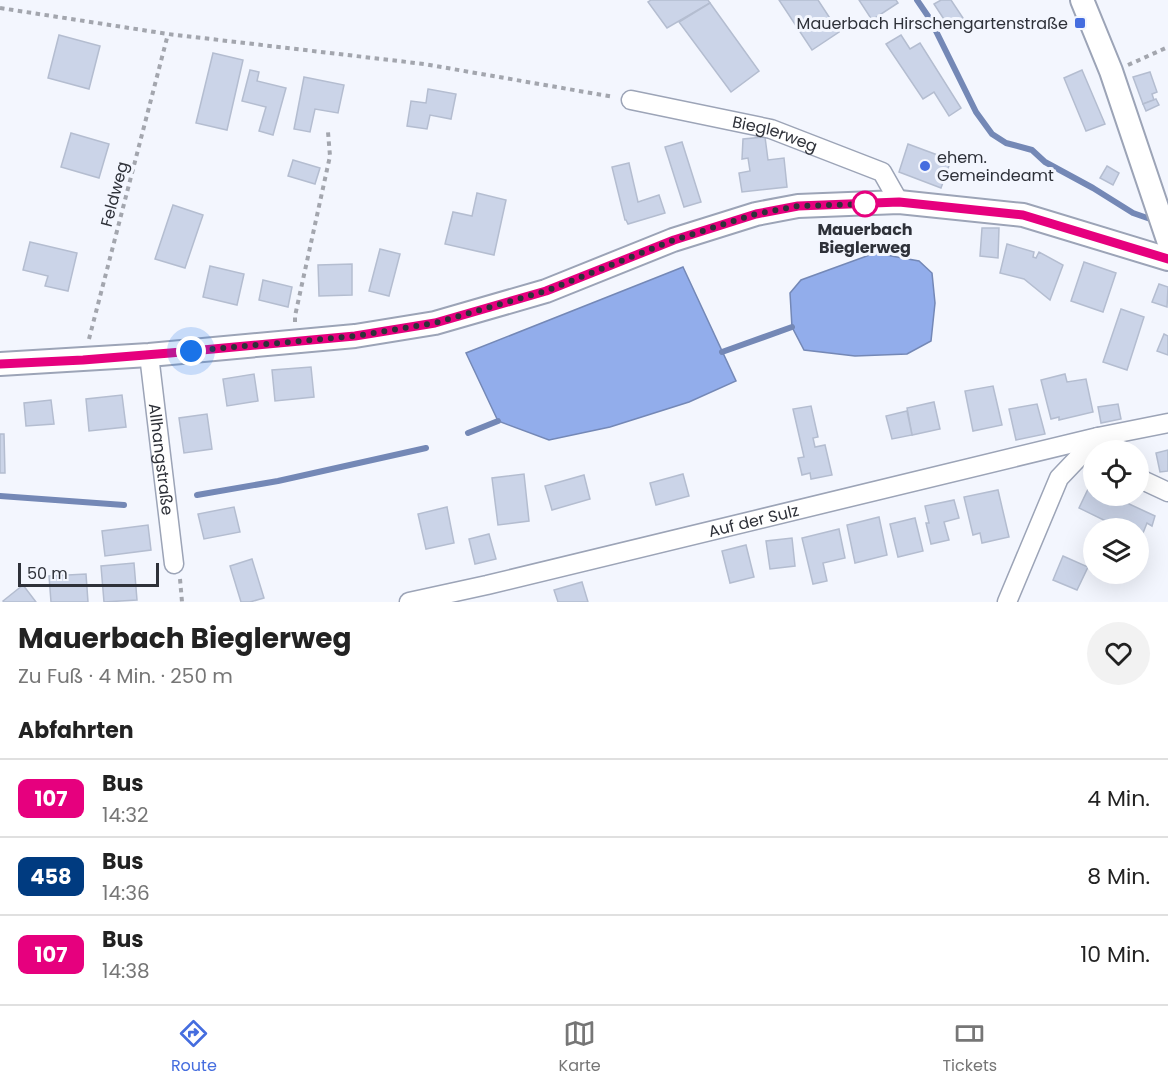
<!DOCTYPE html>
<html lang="de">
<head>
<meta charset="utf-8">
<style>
  body { margin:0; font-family:Poppins,sans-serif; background:#f2f2f2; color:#222; height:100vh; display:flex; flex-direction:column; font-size:22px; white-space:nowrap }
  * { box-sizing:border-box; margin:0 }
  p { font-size:20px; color:#767676 }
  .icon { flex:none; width:33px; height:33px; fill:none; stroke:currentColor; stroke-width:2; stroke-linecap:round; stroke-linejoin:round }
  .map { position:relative; height:602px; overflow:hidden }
  .details { display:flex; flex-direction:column; background:#fff; flex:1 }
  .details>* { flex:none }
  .badge { padding:0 12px; border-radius:9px; font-size:21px; line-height:39px }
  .tools { position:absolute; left:1083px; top:440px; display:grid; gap:12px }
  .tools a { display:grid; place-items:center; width:66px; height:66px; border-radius:50%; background:#fff; box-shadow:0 6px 24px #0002; font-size:30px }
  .scale { position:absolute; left:18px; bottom:15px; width:141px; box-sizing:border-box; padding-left:6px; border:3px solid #2e3139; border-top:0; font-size:16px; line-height:21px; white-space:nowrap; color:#2e3139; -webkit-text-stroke:4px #f3f6fe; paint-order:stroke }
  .you { position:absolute; width:30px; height:30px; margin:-15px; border:4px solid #fff; border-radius:50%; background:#1a73e8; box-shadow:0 0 0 9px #1a73e833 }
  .map>.badge { position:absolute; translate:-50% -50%; box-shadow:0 0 0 3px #fff }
  h2 { padding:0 18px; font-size:22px; line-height:54px }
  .round { display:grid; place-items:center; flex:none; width:63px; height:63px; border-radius:32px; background:#f2f2f2 }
  .summary { display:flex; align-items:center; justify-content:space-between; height:102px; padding:0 18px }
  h1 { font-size:28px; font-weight:700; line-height:45px }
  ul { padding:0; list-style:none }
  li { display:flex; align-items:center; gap:18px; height:78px; padding:0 18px; border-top:2px solid #e0e0e0 }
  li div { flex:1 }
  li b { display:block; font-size:22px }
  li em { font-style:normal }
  li .badge { min-width:66px; font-weight:700; text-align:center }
  .tab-bar { display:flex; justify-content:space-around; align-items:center; height:84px; border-top:2px solid #e0e0e0; background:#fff; font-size:16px; color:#767676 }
  .tab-bar a { display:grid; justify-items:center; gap:3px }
  .tab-bar .on { color:#456ddf }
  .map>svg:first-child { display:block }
</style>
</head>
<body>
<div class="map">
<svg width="1168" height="602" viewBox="0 0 1168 602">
  <rect width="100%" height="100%" fill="#f3f6fe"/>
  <g fill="#92adeb" stroke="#7488b6" stroke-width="1.5">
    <polygon points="875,253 919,261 932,273 935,303 931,341 907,354 855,356 804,350 792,327 790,293 801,280"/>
    <polygon points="683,267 736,381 689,402 610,427 549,440 498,421 466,353"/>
  </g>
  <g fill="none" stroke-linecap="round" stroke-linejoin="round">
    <g stroke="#7488b6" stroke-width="6">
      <polyline points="917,0 930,19 976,112 992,134 1006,143 1032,150 1045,162 1093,188 1133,213 1156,221"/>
      <polyline points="722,352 792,327"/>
      <polyline points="468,433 498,421"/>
      <polyline points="197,495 278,481 426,448"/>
      <polyline points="0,496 124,505"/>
    </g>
  </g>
  <g fill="#cbd4e8" stroke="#b4bdd0" stroke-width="1.5">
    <polygon points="651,0 708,0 710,3 667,28 648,2"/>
    <polygon points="779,0 818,0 839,32 812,50"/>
    <polygon points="859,0 896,0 898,3 872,20"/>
    <polygon points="941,0 951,0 963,18 949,27 934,4"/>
    <polygon points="710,3 759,71 731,92 679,22"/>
    <polygon points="59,35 100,46 89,89 48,78"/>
    <polygon points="901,35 910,49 920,43 961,108 949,116 934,92 923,99 886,44"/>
    <polygon points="213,53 243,60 227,130 196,123"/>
    <polygon points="250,70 259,72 257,81 286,88 273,135 259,131 266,107 242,101"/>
    <polygon points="1082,70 1105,124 1086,131 1064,78"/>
    <polygon points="1150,72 1157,92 1152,94 1154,100 1143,104 1133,77"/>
    <polygon points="304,77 344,85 338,113 315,109 310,132 294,129"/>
    <polygon points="428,89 456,94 451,119 430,115 427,129 407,126 411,101 426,103"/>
    <polygon points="1156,99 1159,105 1146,111 1143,104"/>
    <polygon points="71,133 109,144 99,178 61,167"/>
    <polygon points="765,137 768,160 784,158 787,187 742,192 739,173 750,171 748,158 742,159 743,139"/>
    <polygon points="682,142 701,202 684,207 665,147"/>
    <polygon points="908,144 951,160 941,188 899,172"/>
    <polygon points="293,160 320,168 315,184 288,176"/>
    <polygon points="629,163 638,202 659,195 665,213 628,224 626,220 625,220 612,167"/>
    <polygon points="1107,166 1119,173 1113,185 1100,178"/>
    <polygon points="477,193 506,200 494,255 445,244 453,212 472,216"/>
    <polygon points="173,205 203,215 185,268 155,259"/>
    <polygon points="982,228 999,228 998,258 980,256"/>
    <polygon points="30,242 77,253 68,291 45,286 48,276 23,270"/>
    <polygon points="1007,244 1034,252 1033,257 1036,258 1039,252 1063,265 1050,300 1024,279 1000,273"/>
    <polygon points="380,249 400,254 389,296 369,291"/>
    <polygon points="1084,262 1116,273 1103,312 1071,301"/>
    <polygon points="352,264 352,295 319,296 318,265"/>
    <polygon points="210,266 244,274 237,305 203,297"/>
    <polygon points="263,280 292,287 288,307 259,300"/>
    <polygon points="1159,284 1168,287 1167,307 1152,302"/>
    <polygon points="1121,309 1144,317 1127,370 1103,362"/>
    <polygon points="1164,334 1168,336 1168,355 1157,351"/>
    <polygon points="311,367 314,397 275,401 272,370"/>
    <polygon points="254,374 258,401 227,406 223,379"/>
    <polygon points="1065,374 1067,382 1086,379 1093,412 1059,420 1059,417 1051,419 1041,380"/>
    <polygon points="993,386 1002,425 973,431 965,391"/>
    <polygon points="122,395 126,427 89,431 86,399"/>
    <polygon points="51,400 54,424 26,426 24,403"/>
    <polygon points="934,402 940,429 912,435 907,408"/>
    <polygon points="1037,404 1045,434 1016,440 1009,409"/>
    <polygon points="1118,404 1121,419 1101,423 1098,407"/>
    <polygon points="811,406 818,437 813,438 815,447 825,445 832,475 811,479 810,473 802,475 798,458 804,457 793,409"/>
    <polygon points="907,411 912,435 892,439 886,416"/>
    <polygon points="207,414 212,449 184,453 179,418"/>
    <polygon points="0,434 4,434 5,473 0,473"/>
    <polygon points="1168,450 1168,471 1160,472 1156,453"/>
    <polygon points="524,474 529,521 498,525 492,478"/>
    <polygon points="683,474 689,496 656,505 650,483"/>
    <polygon points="584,475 590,499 552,510 545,486"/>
    <polygon points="1090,485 1094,487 1094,495 1110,495 1155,516 1152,526 1147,523 1141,538 1138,537 1138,528 1120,528 1079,508"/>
    <polygon points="998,490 1009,537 982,543 980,533 973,535 964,497"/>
    <polygon points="954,500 959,518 944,522 949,540 931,544 926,523 929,523 925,506"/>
    <polygon points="234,507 240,532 204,539 198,514"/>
    <polygon points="447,507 454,543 426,549 418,514"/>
    <polygon points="879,517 887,555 855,563 847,525"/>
    <polygon points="915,518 923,551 898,557 890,524"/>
    <polygon points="148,525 151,550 105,556 102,531"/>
    <polygon points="839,529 845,558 823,563 827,581 813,584 802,538"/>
    <polygon points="489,534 496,559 475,564 469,539"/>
    <polygon points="792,538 795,566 770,569 766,541"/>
    <polygon points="746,545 754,577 730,583 722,551"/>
    <polygon points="1063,556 1088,567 1077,590 1053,580"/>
    <polygon points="252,559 264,598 250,602 241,602 230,566"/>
    <polygon points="134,563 137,600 104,602 101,566"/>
    <polygon points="86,574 88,602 51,602 49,576"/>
    <polygon points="582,582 588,602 558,602 554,590"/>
    <polygon points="23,585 36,602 4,602 3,601"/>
  </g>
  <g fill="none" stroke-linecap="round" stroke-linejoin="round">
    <defs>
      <g id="minor">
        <path id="s1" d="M 631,100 L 771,129 L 882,172 L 899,202"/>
        <path id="s2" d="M 149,355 L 174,564"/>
        <polyline points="1138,478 1168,492"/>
        <path id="s3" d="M 409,602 L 487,585 L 1098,437 L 1168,423"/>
        <polyline points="1007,602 1059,478 1098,437"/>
      </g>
      <g id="tertiary">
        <polyline points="1082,0 1111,71 1168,240"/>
        <polyline points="0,364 149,355 355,336 435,323 546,291 673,240 756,214 798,206 899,202 1023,215 1168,259"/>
      </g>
    </defs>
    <use href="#minor" stroke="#9ca4b7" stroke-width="21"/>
    <use href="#tertiary" stroke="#9ca4b7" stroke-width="26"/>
    <g stroke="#a3a6ae" stroke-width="4" stroke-dasharray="4.5 4.5" stroke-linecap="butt">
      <polyline points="0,8 168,34 424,64 614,97"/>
      <polyline points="1128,65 1168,47"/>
      <polyline points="295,322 295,316 330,156 328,132"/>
      <polyline points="89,339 168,34"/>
      <polyline points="180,579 182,602"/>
    </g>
    <use href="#minor" stroke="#fff" stroke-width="18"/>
    <use href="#tertiary" stroke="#fff" stroke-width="22"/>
  </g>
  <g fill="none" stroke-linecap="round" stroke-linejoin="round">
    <defs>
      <polyline id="line" points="0,364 83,360 170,353 355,336 435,323 546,291 674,240 756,214 798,206 899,202 1023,215 1168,259"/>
    </defs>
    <use href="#line" stroke="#fff" stroke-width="14"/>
    <use href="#line" stroke="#e6007e" stroke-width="9"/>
    <polyline stroke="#2e3139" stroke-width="6" stroke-dasharray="0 10.8" points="191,351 355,336 435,323 546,291 674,240 756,214 798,206 865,204"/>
  </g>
  <g fill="#456ddf" stroke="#f3f6fe" stroke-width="2">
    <rect x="1074" y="17" width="12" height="12" rx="3"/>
    <circle cx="925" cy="166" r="6"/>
  </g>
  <circle fill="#fff" stroke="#e6007e" stroke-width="3" cx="865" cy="204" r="12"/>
  <g text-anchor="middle" stroke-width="6" stroke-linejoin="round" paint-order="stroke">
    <g font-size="16" fill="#2e3139" stroke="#f3f6fe" text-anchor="end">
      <text x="1068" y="29">Mauerbach Hirschengartenstraße</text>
      <text x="937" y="163" text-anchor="start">ehem.<tspan x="937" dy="18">Gemeindeamt</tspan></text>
    </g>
    <g font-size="16" fill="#2e3139" stroke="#f3f6fe">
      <text dy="6" stroke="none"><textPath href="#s1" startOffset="148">Bieglerweg</textPath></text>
      <text transform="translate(114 194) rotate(-75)" y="6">Feldweg</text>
      <text dy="6" stroke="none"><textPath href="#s2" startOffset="105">Allhangstraße</textPath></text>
      <text dy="6" stroke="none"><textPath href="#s3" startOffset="354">Auf der Sulz</textPath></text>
    </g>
    <g font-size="16" font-weight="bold" fill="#2e3139" stroke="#f3f6fe">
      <text x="865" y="235">Mauerbach<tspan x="865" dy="18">Bieglerweg</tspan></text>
    </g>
  </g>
</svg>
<div class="tools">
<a><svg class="icon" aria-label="locate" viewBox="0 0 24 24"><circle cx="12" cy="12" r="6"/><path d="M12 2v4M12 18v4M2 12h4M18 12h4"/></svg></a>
<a><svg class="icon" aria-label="layers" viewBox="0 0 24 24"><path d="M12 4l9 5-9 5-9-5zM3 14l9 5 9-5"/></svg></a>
</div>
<div class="scale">50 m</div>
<div class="you" style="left:191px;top:351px"></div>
</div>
<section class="details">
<div class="summary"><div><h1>Mauerbach Bieglerweg</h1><p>Zu Fuß · 4 Min. · 250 m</p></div><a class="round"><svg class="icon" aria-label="heart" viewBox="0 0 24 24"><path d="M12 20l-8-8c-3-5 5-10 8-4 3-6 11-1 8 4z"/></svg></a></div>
<h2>Abfahrten</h2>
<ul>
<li><span class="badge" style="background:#e6007e;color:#fff">107</span><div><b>Bus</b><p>14:32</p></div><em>4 Min.</em></li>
<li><span class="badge" style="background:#003b80;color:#fff">458</span><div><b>Bus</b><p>14:36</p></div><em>8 Min.</em></li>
<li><span class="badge" style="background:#e6007e;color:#fff">107</span><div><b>Bus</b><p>14:38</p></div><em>10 Min.</em></li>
</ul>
</section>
<nav class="tab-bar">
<a class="on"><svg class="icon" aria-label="directions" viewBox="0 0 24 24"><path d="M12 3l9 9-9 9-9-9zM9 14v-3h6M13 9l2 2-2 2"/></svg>Route</a>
<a><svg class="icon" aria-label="map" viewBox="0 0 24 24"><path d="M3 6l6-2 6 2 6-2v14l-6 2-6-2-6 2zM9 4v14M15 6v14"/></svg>Karte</a>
<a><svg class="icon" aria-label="tickets" viewBox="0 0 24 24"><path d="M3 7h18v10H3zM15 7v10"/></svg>Tickets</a>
</nav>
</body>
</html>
